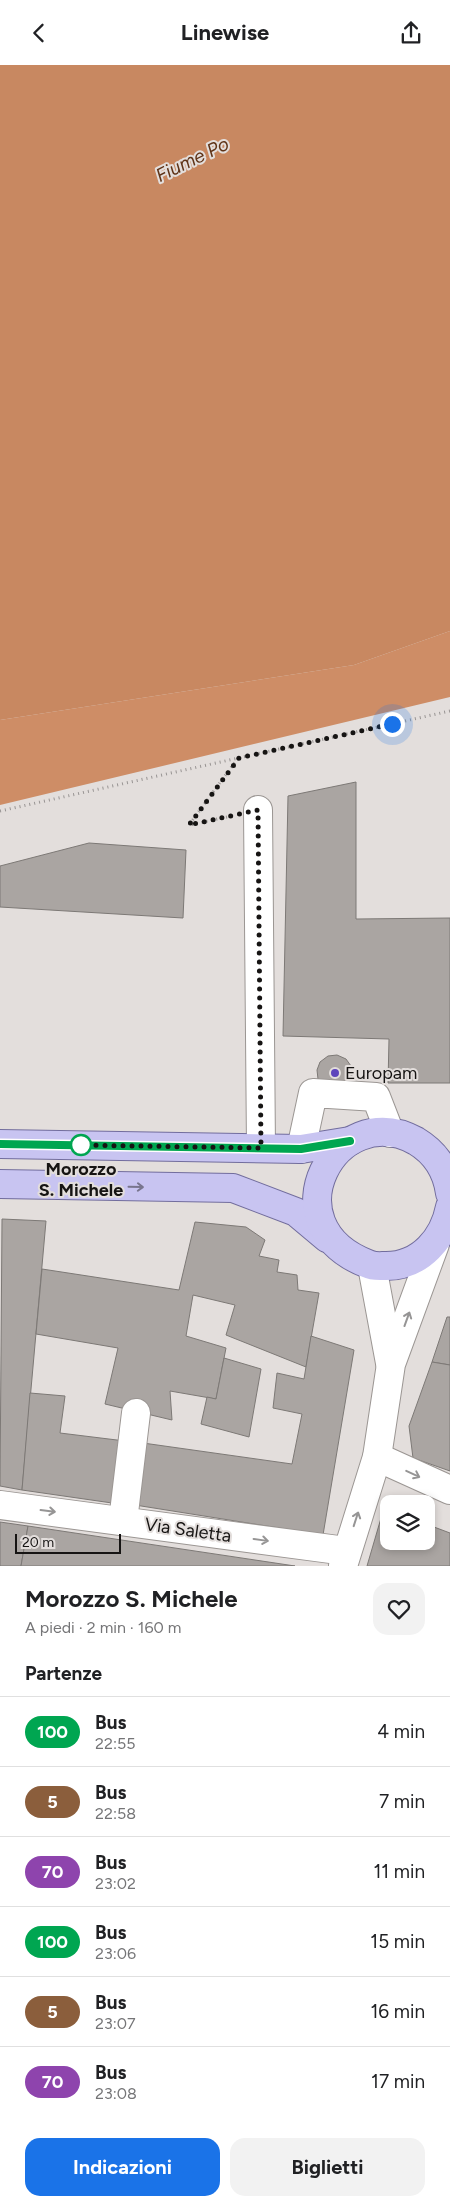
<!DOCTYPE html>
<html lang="it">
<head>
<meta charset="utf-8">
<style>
  body { margin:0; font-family:Figtree,sans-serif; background:#f2f2f2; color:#202124; height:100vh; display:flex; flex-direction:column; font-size:19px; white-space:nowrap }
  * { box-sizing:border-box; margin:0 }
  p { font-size:16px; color:#757577 }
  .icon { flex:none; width:28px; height:28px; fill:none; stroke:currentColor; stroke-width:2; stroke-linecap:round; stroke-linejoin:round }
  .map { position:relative; height:1501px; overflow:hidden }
  .drawer { display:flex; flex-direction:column; background:#fff; flex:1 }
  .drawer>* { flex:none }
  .badge { padding:0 10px; border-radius:16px; font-size:18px; line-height:32px }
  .buttons { position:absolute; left:380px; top:1430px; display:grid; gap:10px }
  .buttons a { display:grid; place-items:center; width:55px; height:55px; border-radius:10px; background:#fff; box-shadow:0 2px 8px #0003; font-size:25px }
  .scale { position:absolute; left:15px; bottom:12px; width:106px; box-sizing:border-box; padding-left:5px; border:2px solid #161413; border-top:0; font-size:14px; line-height:18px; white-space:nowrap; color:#161413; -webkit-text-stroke:4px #e3dedc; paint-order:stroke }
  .you { position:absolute; width:25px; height:25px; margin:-12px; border:4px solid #fff; border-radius:50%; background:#1a73e8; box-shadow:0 0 0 8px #1a73e833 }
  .map>.badge { position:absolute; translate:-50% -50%; box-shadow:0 0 0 2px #fff }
  h2 { padding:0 25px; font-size:19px; line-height:45px }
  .round { display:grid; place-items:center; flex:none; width:52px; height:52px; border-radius:15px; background:#f2f2f2 }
  .summary { display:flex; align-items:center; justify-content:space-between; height:85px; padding:0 25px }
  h1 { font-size:24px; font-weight:700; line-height:38px }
  .action { display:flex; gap:10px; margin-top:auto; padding:10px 25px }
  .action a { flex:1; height:58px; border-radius:15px; background:#1a73e8; color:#fff; font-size:20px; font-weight:700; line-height:58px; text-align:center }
  .action a+a { background:#f2f2f2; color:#202124 }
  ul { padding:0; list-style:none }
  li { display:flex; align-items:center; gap:15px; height:70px; padding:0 25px; border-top:1px solid #e0e0e0 }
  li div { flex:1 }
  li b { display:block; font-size:19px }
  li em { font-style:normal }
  li .badge { min-width:55px; font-weight:700; text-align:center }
  header { display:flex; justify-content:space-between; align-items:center; height:65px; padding:0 25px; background:#fff; font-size:22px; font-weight:700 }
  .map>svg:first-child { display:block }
</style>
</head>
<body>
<header><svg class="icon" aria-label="back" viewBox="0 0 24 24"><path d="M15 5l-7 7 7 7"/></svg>Linewise<svg class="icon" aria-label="share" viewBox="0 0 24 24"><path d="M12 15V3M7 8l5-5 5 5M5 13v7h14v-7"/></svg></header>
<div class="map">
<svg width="450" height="1501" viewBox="0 0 450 1501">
  <rect width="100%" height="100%" fill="#e3dedc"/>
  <polygon fill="#ce8d66" points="450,566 450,632 0,740 0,655 354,600"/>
  <polygon fill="#c88861" points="0,0 450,0 450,566 354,600 0,655"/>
  <g fill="#aaa5a2" stroke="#7d7976">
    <polygon points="356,717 356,854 450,853 450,1018 388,1018 389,974 283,971 288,731"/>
    <polygon points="89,778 186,785 183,853 0,842 0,801"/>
    <polygon points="337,990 346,994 351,1001 352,1010 349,1019 323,1022 318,1014 317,1005 320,997 328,991"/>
    <polygon points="2,1154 46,1156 22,1425 0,1421"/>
    <polygon points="195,1157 246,1162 265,1175 259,1191 279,1195 277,1207 297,1210 298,1225 319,1228 306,1302 226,1270 235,1240 193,1230 186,1271 226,1283 216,1334 170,1326 172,1355 105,1339 118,1283 36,1269 42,1204 179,1225"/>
    <polygon points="447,1252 450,1252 450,1300 432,1297"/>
    <polygon points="311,1271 354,1285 323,1470 135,1440 143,1378 292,1399 302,1349 273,1343 277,1308 304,1314"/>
    <polygon points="224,1293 261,1304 249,1372 201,1359 207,1332 216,1334"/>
    <polygon points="432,1297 450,1300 450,1406 413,1393 409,1361"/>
    <polygon points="30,1328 65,1331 60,1368 125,1376 119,1439 22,1425"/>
    <polygon points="384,1443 389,1444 389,1476 426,1476 426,1459 450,1468 450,1501 367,1501"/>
    <polygon points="0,1457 28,1461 21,1501 0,1501"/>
    <polygon points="28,1461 295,1501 21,1501"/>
  </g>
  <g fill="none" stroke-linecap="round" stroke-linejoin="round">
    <defs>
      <g id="minor">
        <polyline points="258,745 261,1083"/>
        <polyline points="301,1084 313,1028 376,1032 390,1068"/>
        <polyline points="372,1201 390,1298"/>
        <polyline points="377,1392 450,1425"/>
        <polyline points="0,1440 346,1486"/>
        <polyline points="123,1456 136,1348"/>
        <polyline points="343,1501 377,1392 391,1299 435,1179"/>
      </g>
      <g id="major">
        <polyline points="0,1079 301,1084 350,1076"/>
        <polyline points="0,1119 233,1123 296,1147 327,1173"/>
        <path d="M 450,1128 C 447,1106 436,1088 416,1076 C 336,1032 266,1160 368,1199 C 374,1202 380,1201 386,1201 C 421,1201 444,1173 450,1142"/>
      </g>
    </defs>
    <use href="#minor" stroke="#9b9693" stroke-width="30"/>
    <use href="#major" stroke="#726d9d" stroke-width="30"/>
    <g stroke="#989493" stroke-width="3" stroke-dasharray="1 4" stroke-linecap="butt">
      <polyline points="0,746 450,646"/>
      <polyline points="227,752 189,760 238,693"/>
    </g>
    <use href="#minor" stroke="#fff" stroke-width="28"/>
    <use href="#major" stroke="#c8c4f1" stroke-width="28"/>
  </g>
  <defs><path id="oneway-shaft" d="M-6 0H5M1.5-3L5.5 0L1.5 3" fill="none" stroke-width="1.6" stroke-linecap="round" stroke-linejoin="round" transform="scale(1.25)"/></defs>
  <use stroke="#78758d" href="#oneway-shaft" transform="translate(136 1122) rotate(1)"/>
  <g stroke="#969595">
    <use href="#oneway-shaft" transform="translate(407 1254) rotate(-70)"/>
    <use href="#oneway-shaft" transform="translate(413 1409) rotate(25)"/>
    <use href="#oneway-shaft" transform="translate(48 1446) rotate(7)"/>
    <use href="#oneway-shaft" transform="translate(356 1454) rotate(-72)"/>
    <use href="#oneway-shaft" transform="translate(261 1475) rotate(8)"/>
  </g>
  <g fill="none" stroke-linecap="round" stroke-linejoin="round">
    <defs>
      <polyline id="line" points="0,1079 301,1084 350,1076"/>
    </defs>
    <use href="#line" stroke="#fff" stroke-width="11"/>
    <use href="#line" stroke="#00a651" stroke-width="8"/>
    <polyline stroke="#161413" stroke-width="5" stroke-dasharray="0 9" points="81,1080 75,1080 261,1083 258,745 189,760 239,693 392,659"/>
  </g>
  <circle fill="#5d44bc" stroke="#e3dedc" stroke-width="2" cx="335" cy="1008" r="5"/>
  <circle fill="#fff" stroke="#00a651" stroke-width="2.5" cx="81" cy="1080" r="10"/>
  <g text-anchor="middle" stroke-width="4" stroke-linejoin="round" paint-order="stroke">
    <g font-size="18" fill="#161413" stroke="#e3dedc" text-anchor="start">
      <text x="345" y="1014">Europam</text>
    </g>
    <g font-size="18" font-weight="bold" fill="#161413" stroke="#e3dedc">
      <text x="81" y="1110">Morozzo<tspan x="81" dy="21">S. Michele</tspan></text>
    </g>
    <g font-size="18" fill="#161413" stroke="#e3dedc">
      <text transform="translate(188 1465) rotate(8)" y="6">Via Saletta</text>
    </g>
    <g font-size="19" font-style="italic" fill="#5f3317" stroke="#e3dedc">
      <text transform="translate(192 94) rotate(-26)" y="7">Fiume Po</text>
    </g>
  </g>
</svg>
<div class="buttons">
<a><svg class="icon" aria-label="layers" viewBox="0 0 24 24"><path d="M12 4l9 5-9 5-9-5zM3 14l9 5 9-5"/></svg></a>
</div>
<div class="scale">20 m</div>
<div class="you" style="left:392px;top:659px"></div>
</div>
<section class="drawer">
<div class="summary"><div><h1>Morozzo S. Michele</h1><p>A piedi · 2 min · 160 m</p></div><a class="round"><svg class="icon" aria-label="heart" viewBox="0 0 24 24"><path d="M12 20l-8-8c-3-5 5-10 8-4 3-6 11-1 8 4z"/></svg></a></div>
<h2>Partenze</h2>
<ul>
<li><span class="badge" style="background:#00a651;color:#fff">100</span><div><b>Bus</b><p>22:55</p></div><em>4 min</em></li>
<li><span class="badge" style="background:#8b5e3c;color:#fff">5</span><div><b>Bus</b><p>22:58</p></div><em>7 min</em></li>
<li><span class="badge" style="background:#8e44ad;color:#fff">70</span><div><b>Bus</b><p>23:02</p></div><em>11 min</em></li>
<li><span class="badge" style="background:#00a651;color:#fff">100</span><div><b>Bus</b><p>23:06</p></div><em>15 min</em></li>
<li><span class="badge" style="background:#8b5e3c;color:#fff">5</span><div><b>Bus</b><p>23:07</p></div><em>16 min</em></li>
<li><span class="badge" style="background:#8e44ad;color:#fff">70</span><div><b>Bus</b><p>23:08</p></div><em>17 min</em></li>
</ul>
<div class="action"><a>Indicazioni</a><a>Biglietti</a></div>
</section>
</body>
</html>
